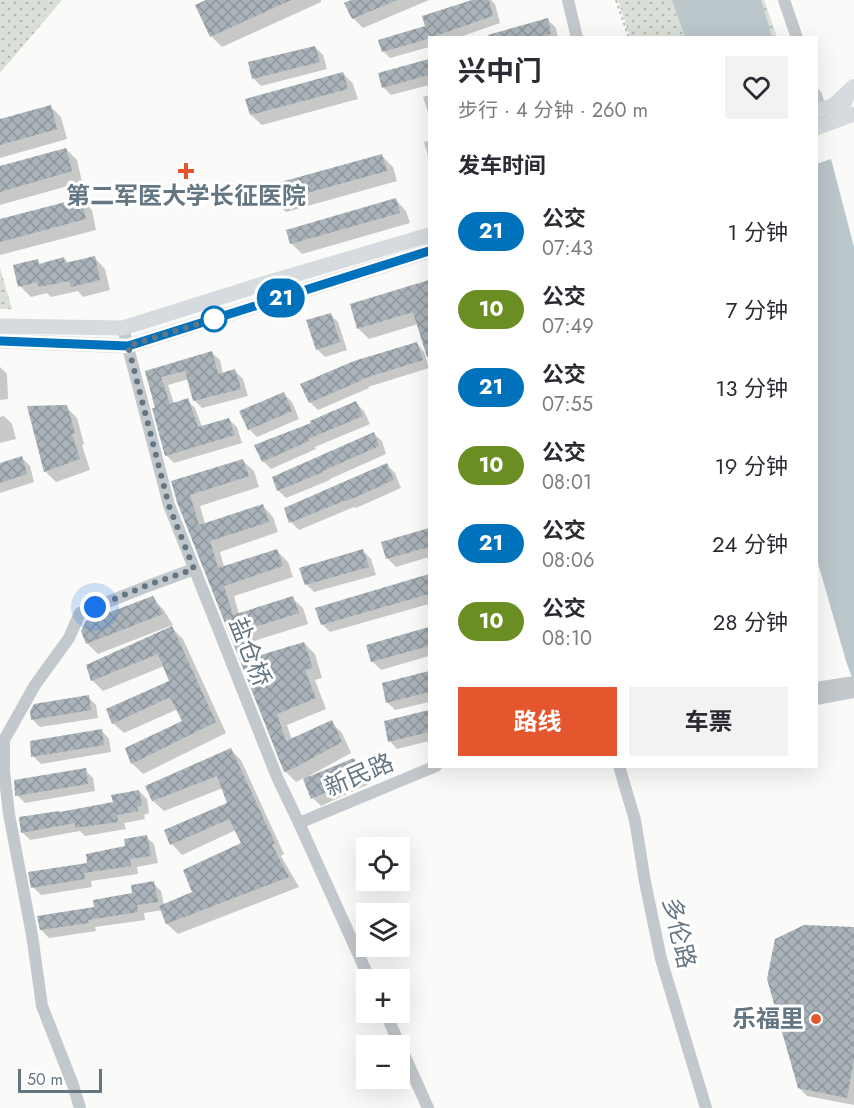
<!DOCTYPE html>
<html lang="zh">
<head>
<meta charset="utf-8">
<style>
  body { margin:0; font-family:Jost,"Noto Sans SC",sans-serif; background:#f2f2f3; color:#2b2b33; height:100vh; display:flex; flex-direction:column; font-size:22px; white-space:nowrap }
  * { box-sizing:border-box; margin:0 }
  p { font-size:20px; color:#7c7c81 }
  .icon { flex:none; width:33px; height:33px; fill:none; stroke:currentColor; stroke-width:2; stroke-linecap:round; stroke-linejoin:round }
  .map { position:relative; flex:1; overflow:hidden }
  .details { position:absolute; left:428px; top:36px; width:390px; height:732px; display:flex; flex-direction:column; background:#fff; border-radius:0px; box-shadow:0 6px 24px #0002 }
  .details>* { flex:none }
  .badge { padding:0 12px; border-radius:20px; font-size:21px; line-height:39px }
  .controls { position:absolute; left:356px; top:837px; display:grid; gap:12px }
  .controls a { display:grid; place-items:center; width:54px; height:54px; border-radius:0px; background:#fff; box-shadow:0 6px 24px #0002; font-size:30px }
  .scale { position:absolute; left:18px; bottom:15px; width:84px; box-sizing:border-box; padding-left:6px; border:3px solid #657683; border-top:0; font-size:16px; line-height:21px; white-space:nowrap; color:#657683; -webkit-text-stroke:4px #fff; paint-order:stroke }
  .you { position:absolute; width:30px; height:30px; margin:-15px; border:4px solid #fff; border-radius:50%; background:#1a73e8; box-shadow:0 0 0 9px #1a73e833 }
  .map>.badge { position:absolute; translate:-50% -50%; box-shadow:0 0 0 3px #fff }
  h2 { padding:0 30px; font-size:22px; line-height:54px }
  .round { display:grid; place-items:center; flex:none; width:63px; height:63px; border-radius:0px; background:#f2f2f3 }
  .headline { display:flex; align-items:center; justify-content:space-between; height:102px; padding:0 30px }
  h1 { font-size:28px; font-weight:700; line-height:45px }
  .primary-button { display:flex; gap:12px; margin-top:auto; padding:12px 30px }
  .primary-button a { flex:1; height:69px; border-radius:0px; background:#e4572e; color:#fff; font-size:24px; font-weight:700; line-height:69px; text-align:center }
  .primary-button a+a { background:#f2f2f3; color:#2b2b33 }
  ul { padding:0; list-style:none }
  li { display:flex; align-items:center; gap:18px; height:78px; padding:0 30px }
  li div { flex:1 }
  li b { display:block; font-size:22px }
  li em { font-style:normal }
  li .badge { min-width:66px; font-weight:700; text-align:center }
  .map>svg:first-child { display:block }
</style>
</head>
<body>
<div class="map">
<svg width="854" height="1108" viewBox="0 0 854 1108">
  <defs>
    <pattern id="park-dots" width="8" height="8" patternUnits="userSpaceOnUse" patternTransform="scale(1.5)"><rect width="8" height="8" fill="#dadfd7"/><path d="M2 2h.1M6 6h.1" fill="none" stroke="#b4b9b4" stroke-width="1.8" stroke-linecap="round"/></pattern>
    <pattern id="building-cross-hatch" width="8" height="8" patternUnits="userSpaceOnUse" patternTransform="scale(1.5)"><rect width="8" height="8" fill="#aab3b9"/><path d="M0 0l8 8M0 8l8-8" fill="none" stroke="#8e969c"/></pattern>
  </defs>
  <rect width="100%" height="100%" fill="#fafaf8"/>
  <g fill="url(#park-dots)">
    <polygon points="0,0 62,0 0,73"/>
    <polygon points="618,0 764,0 777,37 630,37"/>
    <polygon points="0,268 12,309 0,309"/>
  </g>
  <g fill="#bbc7cb">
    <polygon points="672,0 761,0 772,37 685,37"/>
    <polygon points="831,159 854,247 854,683 846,661 816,556 816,164"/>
  </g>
  <g fill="#0003">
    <polygon points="210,0 321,0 321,2 222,47 211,36"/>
    <polygon points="355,0 429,0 363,28 353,18 346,4"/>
    <polygon points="477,0 491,0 495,4 500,23 457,38 429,38 429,47 390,58 383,51"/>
    <polygon points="548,20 556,28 558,38 483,38"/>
    <polygon points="315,47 323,55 327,69 261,86 253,78"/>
    <polygon points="429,61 429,85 391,95 383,87"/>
    <polygon points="343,73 353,84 358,99 262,125 251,115"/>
    <polygon points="429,95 429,115 423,97"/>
    <polygon points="50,106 61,117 67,139 0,158 0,120"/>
    <polygon points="429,141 429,160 424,142"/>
    <polygon points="66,149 77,160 82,182 0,205 0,167"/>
    <polygon points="382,156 393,167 397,181 286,212 275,202"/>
    <polygon points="81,199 92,210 96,230 0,255 0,221"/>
    <polygon points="396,200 406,211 410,223 302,254 291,243"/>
    <polygon points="64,258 69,264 95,258 105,269 110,290 83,297 78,291 51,297 47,293 31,297 20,286 37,261 41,265"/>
    <polygon points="429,281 429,349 418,324 369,339 358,328"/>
    <polygon points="330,314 338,322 347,350 325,357 317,349"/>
    <polygon points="417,344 424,352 429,368 368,387 369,388 318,410 310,402"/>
    <polygon points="212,353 220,360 223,374 235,371 243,379 248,396 202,408 194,400 189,379 168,385 174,404 187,400 195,408 202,427 229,420 237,427 242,443 174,463 166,455 157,409 146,372"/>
    <polygon points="0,367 7,374 8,399 0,400"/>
    <polygon points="284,394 292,402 299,419 257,437 249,429"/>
    <polygon points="356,403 364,411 370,424 315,447 316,449 271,469 263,461 313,424"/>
    <polygon points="66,407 77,418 84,444 82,445 90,470 56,482 45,471"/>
    <polygon points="4,416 12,424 16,439 0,443 0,417"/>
    <polygon points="374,434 382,441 386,454 330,479 330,480 286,498 278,490"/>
    <polygon points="22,458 30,466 34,482 0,493 0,465"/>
    <polygon points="243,461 254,471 259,487 200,506 205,524 263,506 273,517 278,532 220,552 224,567 277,551 288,562 293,577 234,596 239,614 292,598 303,608 308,624 254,641 260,657 304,643 315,654 322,678 315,680 326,709 287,725 292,740 331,722 342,733 351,753 309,776 310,778 353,759 361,767 369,784 321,806 313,798 304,778 296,782 285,771 178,502"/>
    <polygon points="387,465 395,473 401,488 356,508 354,507 299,530 291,522"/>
    <polygon points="429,530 429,557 396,567 388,559 383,543"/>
    <polygon points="363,551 371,559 376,575 314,592 306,584"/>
    <polygon points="429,576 429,604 330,632 322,624"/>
    <polygon points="152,598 163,609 173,625 170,626 183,639 226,733 143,774 132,763 184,722 178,709 124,733 113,723 171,682 164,666 103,691 92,680 171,629 170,626 98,654 87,643"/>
    <polygon points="429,628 429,656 381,670 373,662 368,646"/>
    <polygon points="429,672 429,702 395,710 387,702"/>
    <polygon points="88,697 96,705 98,718 40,727 32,719"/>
    <polygon points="429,712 429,741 397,749 390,741"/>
    <polygon points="102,731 109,739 111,752 41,764 33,756"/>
    <polygon points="231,750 241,760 284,854 281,856 299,887 178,934 167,924 163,910 144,913 145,920 95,927 96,931 49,938 41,930 134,894 153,883 161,891 164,905 194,893 243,844 236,830 182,855 172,844 229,804 223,788 164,811 153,801 147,786"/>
    <polygon points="85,770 93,778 95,791 25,803 17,795"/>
    <polygon points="139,791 147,799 149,813 144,815 145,819 124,823 126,829 85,836 80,831 30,840 22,832 115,803"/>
    <polygon points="146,837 154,844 158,863 137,867 138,874 91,881 92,887 41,895 33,887 127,848"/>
    <polygon points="854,928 854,1105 807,1096 799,1088"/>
  </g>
  <g fill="url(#building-cross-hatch)">
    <polygon points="206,0 291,0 210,37 195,5"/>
    <polygon points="351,0 397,0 352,19 344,3"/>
    <polygon points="472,0 489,0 493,16 421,41 382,52 378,40 425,26 422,16"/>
    <polygon points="548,18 551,34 539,38 489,38 488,35"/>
    <polygon points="315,46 320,62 252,79 248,62"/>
    <polygon points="429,59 429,75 382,88 378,73"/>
    <polygon points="343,72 348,89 250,115 245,99"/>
    <polygon points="51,105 57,129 0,145 0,119"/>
    <polygon points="66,148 72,171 0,192 0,166"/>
    <polygon points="382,154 387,171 274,202 270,185"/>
    <polygon points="81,198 86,219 0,242 0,219"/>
    <polygon points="396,198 400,213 290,244 286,230"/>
    <polygon points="95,256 100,280 71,287 69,281 39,287 37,282 18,287 13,265 38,259 39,264 64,257 65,263"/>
    <polygon points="429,280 429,356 427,357 413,312 357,329 350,304"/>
    <polygon points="331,313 340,342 316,350 306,320"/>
    <polygon points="417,342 423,360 362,379 362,380 309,403 300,384 354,361"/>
    <polygon points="212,351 218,374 235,369 241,389 193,401 185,371 161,377 170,404 188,398 198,427 229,418 235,435 165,456 152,408 155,408 145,371"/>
    <polygon points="284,392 292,411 248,430 239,411"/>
    <polygon points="356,401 363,416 308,439 309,441 262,462 254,445 311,423 310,421"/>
    <polygon points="67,405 75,433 72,434 80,459 44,472 27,406"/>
    <polygon points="374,432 379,446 323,471 323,472 277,491 272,477"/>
    <polygon points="22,456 27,474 0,483 0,463"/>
    <polygon points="243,459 249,476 190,495 199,525 263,504 269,522 210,541 218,568 277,549 283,566 224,586 233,615 293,596 299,613 245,630 254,657 304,642 313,668 305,670 316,698 277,714 286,741 332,720 342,742 294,768 284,772 177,502 171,481"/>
    <polygon points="387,463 394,480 347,501 346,500 289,523 284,508"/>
    <polygon points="429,528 429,547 386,559 381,542"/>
    <polygon points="363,549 369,567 305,585 299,568"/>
    <polygon points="429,574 429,594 321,625 315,608"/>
    <polygon points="153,596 163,614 86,644 81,631 86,621"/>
    <polygon points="172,626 216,722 131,764 125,748 182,721 170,697 112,724 106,709 169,681 158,654 91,681 86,665"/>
    <polygon points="429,627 429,646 371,662 366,645"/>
    <polygon points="429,671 429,692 386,703 382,683"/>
    <polygon points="89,695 91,710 31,720 30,711 34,704"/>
    <polygon points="429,710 429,732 388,742 384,721"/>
    <polygon points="102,729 104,745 31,757 30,741"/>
    <polygon points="231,748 275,843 272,845 289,877 166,924 159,906 192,892 183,870 241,843 229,819 170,845 164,830 227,803 217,776 152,801 145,786"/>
    <polygon points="354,758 362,776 311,799 303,779"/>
    <polygon points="86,768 88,784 15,796 14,780"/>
    <polygon points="139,790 142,805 137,807 138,811 117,815 118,822 75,828 75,823 21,833 19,817 59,811 60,812 113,802 111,795"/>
    <polygon points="147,835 151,856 130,859 131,866 84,873 85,879 31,888 28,872 87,863 86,854 125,846 124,839"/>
    <polygon points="154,881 158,902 137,905 138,912 88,920 89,923 40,930 37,916 94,907 93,900 132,893 131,885"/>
    <polygon points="804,925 854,927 854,1060 847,1098 798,1088 767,979 775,939"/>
  </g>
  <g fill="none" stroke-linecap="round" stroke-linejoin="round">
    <polyline stroke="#bbbfc2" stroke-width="2" stroke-dasharray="3 3" stroke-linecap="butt" points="616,0 629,38"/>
    <g stroke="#c3c8cc" stroke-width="12">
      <polyline points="568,0 577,38"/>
      <polyline points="784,0 797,38"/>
      <polyline points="816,95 823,118"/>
      <polyline points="123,328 169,505 277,777 299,823 370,980"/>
      <polyline points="816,688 854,682"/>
      <polyline points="816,699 854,692"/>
      <polyline points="619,766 635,820 645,882 661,959 706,1108"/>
      <polyline points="299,823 436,766"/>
      <polyline points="385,1012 428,1108"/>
      <polyline points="80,1108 73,1085 42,1006 32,935 9,814 4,771 4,740 35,685 69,638 80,613 148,586 194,569"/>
    </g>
    <g stroke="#d6dbdf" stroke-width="15">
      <polyline points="816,111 845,102"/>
      <polyline points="816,128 854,114"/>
      <polyline points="0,326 123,328 263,284 429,235"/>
      <polyline points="0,341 128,346 429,251"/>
    </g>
    <polyline stroke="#d6dbdf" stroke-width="18" points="835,106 854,88"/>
  </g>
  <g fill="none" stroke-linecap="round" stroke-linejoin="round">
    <defs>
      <polyline id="line" points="0,341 128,346 429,251"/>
    </defs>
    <use href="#line" stroke="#fff" stroke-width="14"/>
    <use href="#line" stroke="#0072bc" stroke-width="9"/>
    <polyline stroke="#657683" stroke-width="6" stroke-dasharray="0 10.8" points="95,607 148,585 194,569 169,506 128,346 214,319"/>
  </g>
  <g fill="#e4572e" stroke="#fff" stroke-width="2">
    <path d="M183 162h6v6h6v6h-6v6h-6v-6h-6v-6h6z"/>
    <circle cx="816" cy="1019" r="6"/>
  </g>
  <circle fill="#fff" stroke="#0072bc" stroke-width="3" cx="214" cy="319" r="12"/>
  <g text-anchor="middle" stroke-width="6" stroke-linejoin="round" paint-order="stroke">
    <g font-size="24" font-weight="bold" fill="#657683" stroke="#fff">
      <text x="186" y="204">第二军医大学长征医院</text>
      <text x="804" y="1027" text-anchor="end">乐福里</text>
    </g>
    <g font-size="24" fill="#657683" stroke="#fff">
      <text transform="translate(250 652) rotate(68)" y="8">盐仓桥</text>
      <text transform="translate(359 775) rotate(-23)" y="8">新民路</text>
      <text transform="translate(679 933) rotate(77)" y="8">多伦路</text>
    </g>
  </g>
</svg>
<div class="controls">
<a><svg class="icon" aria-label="locate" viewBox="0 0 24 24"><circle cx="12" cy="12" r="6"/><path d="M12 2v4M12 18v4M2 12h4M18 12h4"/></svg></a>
<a><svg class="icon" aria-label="layers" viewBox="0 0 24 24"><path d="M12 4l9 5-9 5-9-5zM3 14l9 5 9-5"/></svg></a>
<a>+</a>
<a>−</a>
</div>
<div class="scale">50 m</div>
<div class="you" style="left:95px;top:607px"></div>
<b class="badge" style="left:281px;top:298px;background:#0072bc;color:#fff">21</b>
<section class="details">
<div class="headline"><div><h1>兴中门</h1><p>步行 · 4 分钟 · 260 m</p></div><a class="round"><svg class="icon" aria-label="heart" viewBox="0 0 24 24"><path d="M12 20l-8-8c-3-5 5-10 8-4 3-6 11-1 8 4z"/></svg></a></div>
<h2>发车时间</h2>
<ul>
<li><span class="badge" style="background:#0072bc;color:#fff">21</span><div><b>公交</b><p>07:43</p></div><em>1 分钟</em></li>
<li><span class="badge" style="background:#6b8e23;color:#fff">10</span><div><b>公交</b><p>07:49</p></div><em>7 分钟</em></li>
<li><span class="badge" style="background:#0072bc;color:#fff">21</span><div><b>公交</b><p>07:55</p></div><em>13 分钟</em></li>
<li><span class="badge" style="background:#6b8e23;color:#fff">10</span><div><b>公交</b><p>08:01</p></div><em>19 分钟</em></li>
<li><span class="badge" style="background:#0072bc;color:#fff">21</span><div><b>公交</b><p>08:06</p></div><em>24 分钟</em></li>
<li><span class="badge" style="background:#6b8e23;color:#fff">10</span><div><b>公交</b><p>08:10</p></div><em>28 分钟</em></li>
</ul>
<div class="primary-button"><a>路线</a><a>车票</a></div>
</section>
</div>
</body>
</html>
